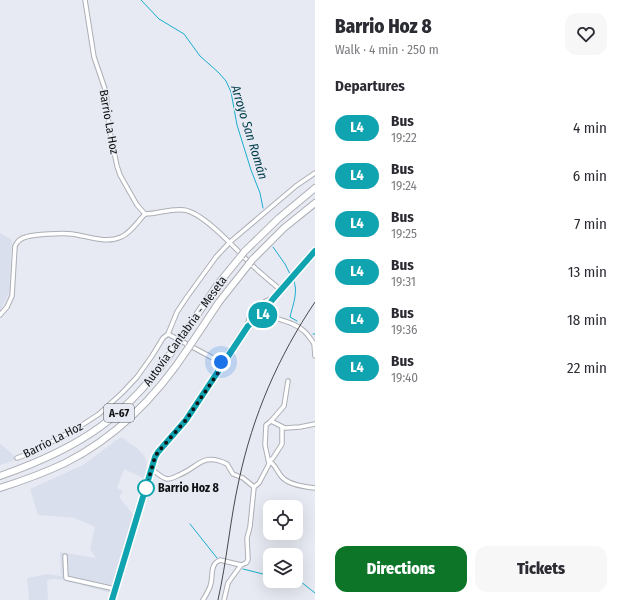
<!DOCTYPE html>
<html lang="en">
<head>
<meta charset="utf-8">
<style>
  body { margin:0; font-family:"Fira Sans Condensed",sans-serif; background:#f7f7f7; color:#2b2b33; height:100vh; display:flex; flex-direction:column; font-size:15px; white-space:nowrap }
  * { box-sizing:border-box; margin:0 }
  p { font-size:13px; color:#7c7c81 }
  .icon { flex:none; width:22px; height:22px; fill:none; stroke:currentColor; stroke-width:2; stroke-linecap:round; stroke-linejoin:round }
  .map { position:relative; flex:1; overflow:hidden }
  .details { display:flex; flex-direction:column; background:#fff; width:312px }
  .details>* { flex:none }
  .badge { padding:0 8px; border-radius:13px; font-size:14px; line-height:26px }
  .tools { position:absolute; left:263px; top:500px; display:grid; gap:8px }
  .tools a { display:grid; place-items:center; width:40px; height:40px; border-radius:8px; background:#fff; box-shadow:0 4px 16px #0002; font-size:20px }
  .you { position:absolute; width:20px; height:20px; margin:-10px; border:3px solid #fff; border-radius:50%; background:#1a73e8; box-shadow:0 0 0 6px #1a73e833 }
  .map>.badge { position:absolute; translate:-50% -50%; box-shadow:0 0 0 2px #fff }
  h2 { padding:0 20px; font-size:15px; line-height:36px }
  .round { display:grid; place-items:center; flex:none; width:42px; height:42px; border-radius:12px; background:#f7f7f7 }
  .headline { display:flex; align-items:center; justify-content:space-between; height:68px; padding:0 20px }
  h1 { font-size:19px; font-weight:800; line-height:30px }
  .button { display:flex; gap:8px; margin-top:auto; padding:8px 20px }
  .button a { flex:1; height:46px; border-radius:12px; background:#0c7527; color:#fff; font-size:16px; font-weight:800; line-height:46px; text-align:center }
  .button a+a { background:#f7f7f7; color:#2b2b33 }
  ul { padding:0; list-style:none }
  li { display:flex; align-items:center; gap:12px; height:48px; padding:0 20px }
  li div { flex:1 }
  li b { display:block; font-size:15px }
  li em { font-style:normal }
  li .badge { min-width:44px; font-weight:700; text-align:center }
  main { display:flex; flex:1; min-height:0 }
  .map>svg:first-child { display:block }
</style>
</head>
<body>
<main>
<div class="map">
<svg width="315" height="600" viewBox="0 0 315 600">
  <rect width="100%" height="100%" fill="#e7eaf2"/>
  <g fill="#d9dfed">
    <polygon points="0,233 12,240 9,293 0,311"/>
    <polygon points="121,437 137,448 144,456 147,462 145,479 124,469 117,488 123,491 119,497 134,516 111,593 63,580 54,579 47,580 48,600 29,600 27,578 48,574 61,576 60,552 96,558 90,549 95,527 75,518 38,515 30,489 83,465"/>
    <polygon points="0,444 8,450 15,457 16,460 0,465"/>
  </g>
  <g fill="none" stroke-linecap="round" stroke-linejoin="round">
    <g stroke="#19aecf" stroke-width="1">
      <polyline points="141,0 159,19 184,34 200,56 218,72 226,81 231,92 237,125 251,170 260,193 263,208"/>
      <polyline points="273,247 285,264 291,276"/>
      <path d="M 293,279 C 299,291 293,304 290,317 L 297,321"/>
      <polyline points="313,334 315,334"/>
      <polyline points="190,524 217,558"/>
      <polyline points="243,569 263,574 270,574"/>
      <polyline points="296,578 315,593"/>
    </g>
    <defs>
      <g id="street">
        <path d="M 85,0 L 94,57 L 106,92 L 109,127 L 117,166 L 120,175 L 137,205 L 145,214 C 158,214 171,208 184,210 C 205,213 239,253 255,268 C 263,275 272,283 281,290"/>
        <path d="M 263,314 C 277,320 294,321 305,332 C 309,336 312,341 315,345"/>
        <path d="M 0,315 L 7,307 L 12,296 L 15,246 C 17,242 21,238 26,237 C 35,234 63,233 72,234 C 88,236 106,244 121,237 C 131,233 138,221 145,214"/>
        <polyline points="260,318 271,318"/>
        <polyline points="168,334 224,364"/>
        <polyline points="314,343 315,356"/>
        <polyline points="271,421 284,406 288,381"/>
        <path d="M 282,427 L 282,444 L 273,458 L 269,461 C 275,464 277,471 281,476 C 287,484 305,487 315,488"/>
        <polyline points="17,458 31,453 79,427 99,414 122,393 137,377 152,356 163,338 168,334 177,312 187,297 216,257 230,242 296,186 315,173"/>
        <path d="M 151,469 C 156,472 162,478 167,479 C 172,479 175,477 179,475 C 199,467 202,452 227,464 L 233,474 L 243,478 L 254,487"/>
        <polyline points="65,556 66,578 115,589"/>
        <path d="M 203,600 C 206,595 210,589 211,583 C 213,574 210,564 220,560 L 241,565"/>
        <polyline points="224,600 228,583 241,565 246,563 248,560 247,538 250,527 254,487 259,483 269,464 265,445 266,425 271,421 285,428 300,427 315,424"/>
      </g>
      <g id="secondary">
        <polyline points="263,312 273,299 315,251"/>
        <polyline points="248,326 252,309 272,299"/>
        <polyline points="112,600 155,457 158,452 186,420 248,326 257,319"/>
      </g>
      <g id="highway">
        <polyline points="244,252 279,218 315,188"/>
        <polyline points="252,260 284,228 315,203"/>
        <polyline points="182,337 218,284 241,256"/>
        <polyline points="191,344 219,302 249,264"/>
        <path d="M 0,476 C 83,447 128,416 178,343"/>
        <path d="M 0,488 C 22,481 44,473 65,463 C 117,437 157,396 189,347"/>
      </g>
    </defs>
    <use href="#street" stroke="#acafb6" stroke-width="5.5"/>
    <use href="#secondary" stroke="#acafb6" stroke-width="7"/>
    <use href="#highway" stroke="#acafb6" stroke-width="8"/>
    <use href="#street" stroke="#fff" stroke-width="3.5"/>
    <use href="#secondary" stroke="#fff" stroke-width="5"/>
    <use href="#highway" stroke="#fff" stroke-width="6"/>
    <path stroke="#47484c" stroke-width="1" d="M 218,600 C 227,560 230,520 239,480 C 253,415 278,357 315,302"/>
    <defs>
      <g id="highway-bridge">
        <polyline points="241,256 244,252"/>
        <polyline points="249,264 252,260"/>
        <polyline points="178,343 182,337"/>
        <polyline points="189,347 191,344"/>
      </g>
    </defs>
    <use href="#highway-bridge" stroke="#acafb6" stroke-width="8" stroke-linecap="butt"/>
    <use href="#highway-bridge" stroke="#fff" stroke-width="6"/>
  </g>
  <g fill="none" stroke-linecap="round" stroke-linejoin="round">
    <defs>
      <polyline id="line" points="112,600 155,457 158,452 186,420 248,326 257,319 262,317 263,312 273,299 315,251"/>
    </defs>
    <use href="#line" stroke="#fff" stroke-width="9"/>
    <use href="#line" stroke="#10a3b0" stroke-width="6"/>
    <polyline stroke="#111214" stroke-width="4" stroke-dasharray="0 7.2" points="146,488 155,457 158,452 186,420 224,364 221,362"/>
  </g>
  <circle fill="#fff" stroke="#10a3b0" stroke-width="2" cx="146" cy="488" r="8"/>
  <g text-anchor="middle" stroke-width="3" stroke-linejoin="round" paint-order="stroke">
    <rect fill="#e7eaf2" stroke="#515357" stroke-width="1" x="104" y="404" width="30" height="18" rx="3"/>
    <g font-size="11" font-weight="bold" fill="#111214">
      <text x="119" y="417">A-67</text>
    </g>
    <g font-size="12" fill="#111214" stroke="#e7eaf2">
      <text transform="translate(109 122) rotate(80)" y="4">Barrio La Hoz</text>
      <text transform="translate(185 331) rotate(-54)" y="4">Autovía Cantabria - Meseta</text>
      <text transform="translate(53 440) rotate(-27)" y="4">Barrio La Hoz</text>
    </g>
    <g font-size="12" font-weight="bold" fill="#111214" stroke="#e7eaf2" text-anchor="start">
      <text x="158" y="492">Barrio Hoz 8</text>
    </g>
    <g font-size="13" font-style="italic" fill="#003e4c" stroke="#e7eaf2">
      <text transform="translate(250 132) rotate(73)" y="5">Arroyo San Román</text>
    </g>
  </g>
</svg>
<div class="tools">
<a><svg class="icon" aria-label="locate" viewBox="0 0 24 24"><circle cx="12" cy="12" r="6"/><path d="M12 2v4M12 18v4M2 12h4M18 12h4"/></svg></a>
<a><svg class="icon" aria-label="layers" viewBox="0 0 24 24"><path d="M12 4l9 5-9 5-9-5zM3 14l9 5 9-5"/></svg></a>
</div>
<div class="you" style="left:221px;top:362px"></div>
<b class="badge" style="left:263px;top:315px;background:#10a3b0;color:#fff">L4</b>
</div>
<section class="details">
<div class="headline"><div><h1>Barrio Hoz 8</h1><p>Walk · 4 min · 250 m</p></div><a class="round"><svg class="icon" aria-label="heart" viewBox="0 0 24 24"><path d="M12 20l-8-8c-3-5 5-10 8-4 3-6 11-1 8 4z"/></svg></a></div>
<h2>Departures</h2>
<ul>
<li><span class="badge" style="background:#10a3b0;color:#fff">L4</span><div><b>Bus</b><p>19:22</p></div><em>4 min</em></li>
<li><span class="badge" style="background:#10a3b0;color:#fff">L4</span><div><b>Bus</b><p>19:24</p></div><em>6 min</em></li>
<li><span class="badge" style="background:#10a3b0;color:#fff">L4</span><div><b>Bus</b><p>19:25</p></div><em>7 min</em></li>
<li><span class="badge" style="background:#10a3b0;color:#fff">L4</span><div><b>Bus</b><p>19:31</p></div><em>13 min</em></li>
<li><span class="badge" style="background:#10a3b0;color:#fff">L4</span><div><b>Bus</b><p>19:36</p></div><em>18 min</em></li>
<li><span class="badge" style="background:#10a3b0;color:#fff">L4</span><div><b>Bus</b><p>19:40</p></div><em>22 min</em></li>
</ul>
<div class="button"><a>Directions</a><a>Tickets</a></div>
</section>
</main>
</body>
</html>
